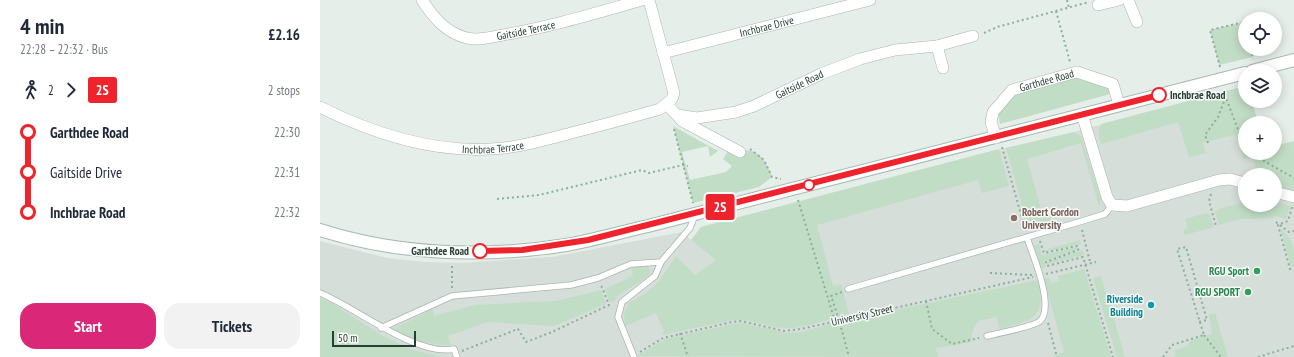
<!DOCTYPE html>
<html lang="en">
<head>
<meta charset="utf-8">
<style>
  body { margin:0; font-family:"PT Sans Narrow",sans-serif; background:#f2f2f3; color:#1f2937; height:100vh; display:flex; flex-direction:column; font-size:15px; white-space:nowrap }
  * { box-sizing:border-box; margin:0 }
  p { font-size:13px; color:#747a83 }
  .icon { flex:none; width:22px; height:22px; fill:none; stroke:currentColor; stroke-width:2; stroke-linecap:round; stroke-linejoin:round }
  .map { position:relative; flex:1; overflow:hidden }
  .sheet { display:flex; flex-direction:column; background:#fff; width:320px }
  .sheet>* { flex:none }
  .badge { padding:0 8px; border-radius:3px; font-size:14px; line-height:26px }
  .buttons { position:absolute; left:918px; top:12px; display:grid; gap:8px }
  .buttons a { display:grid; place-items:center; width:44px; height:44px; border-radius:50%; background:#fff; box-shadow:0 2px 10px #0003; font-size:20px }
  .scale { position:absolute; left:12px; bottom:10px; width:84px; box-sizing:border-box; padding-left:4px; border:2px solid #273f34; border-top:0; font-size:11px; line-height:14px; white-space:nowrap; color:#273f34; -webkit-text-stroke:3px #f7faf8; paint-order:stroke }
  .map>.badge { position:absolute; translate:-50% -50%; box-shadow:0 0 0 2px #fff }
  .legs { display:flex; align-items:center; gap:6px; height:44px; padding:0 20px; font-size:13px }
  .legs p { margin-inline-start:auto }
  .overview { display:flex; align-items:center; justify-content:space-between; height:68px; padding:0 20px }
  h1 { font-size:22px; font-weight:700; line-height:30px }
  .button { display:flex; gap:8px; margin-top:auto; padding:8px 20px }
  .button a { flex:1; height:46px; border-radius:16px; background:#db2777; color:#fff; font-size:16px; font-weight:700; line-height:46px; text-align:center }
  .button a+a { background:#f2f2f3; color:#1f2937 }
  ul { padding:0 20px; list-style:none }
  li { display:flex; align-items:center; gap:14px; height:40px; font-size:15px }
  li i { display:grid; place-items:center; width:6px; height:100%; margin:0 5px; background:currentColor }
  li i::after { content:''; width:10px; height:10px; margin:-5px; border:3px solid; border-radius:50%; background:#fff }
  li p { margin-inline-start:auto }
  li:first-child i { background:linear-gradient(#0000 50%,currentColor 0) }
  li:last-child i { background:linear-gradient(currentColor 50%,#0000 0) }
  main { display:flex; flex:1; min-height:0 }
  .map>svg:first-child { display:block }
</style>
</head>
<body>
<main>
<section class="sheet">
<div class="overview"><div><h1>4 min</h1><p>22:28 – 22:32 · Bus</p></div><b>£2.16</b></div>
<div class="legs"><svg class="icon" aria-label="walk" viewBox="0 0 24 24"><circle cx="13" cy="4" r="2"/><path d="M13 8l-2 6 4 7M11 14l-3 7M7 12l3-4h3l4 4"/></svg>2<svg class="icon" aria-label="forward" viewBox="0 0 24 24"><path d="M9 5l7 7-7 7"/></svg><b class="badge" style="background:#ee232c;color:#fff">2S</b><p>2 stops</p></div>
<ul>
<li><i style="color:#ee232c"></i><b>Garthdee Road</b><p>22:30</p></li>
<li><i style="color:#ee232c"></i><span>Gaitside Drive</span><p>22:31</p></li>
<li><i style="color:#ee232c"></i><b>Inchbrae Road</b><p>22:32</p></li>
</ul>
<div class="button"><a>Start</a><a>Tickets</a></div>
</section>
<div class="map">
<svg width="974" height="357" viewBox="0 0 974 357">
  <rect width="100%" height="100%" fill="#e6eee9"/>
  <path fill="#d5ded8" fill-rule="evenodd" d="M 925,86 L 925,101 L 932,101 L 938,123 L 925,123 L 925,153 L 955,153 L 955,146 L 974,141 L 974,357 L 0,357 L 0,241 L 67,258 L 104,262 L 139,263 L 232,257 L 362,232 L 371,240 L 381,227 L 686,148 L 754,132 ZM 925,175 L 955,175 L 955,205 L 925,205 Z"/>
  <g fill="#c2ddc5">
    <polygon points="924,22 925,49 931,49 933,57 899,65 890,30"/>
    <polygon points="759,77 788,87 790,94 680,124 678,114 695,92"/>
    <path d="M 925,86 L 925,101 L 932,101 L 938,123 L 925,123 L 925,153 L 955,153 L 955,146 L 974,141 L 974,192 L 955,187 L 955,175 L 938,175 L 932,156 L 924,159 L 916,134 L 883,143 L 886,153 L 869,157 L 858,122 L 781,144 C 778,136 778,131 781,124 Z"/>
    <path d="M 353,126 L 398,151 L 390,157 L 388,146 L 362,152 L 370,180 L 406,172 L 412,166 L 403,159 L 408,151 C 435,148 442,151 452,177 L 439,187 L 373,203 Z"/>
    <path d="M 754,132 L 761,136 L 781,199 L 779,206 L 761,143 L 707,159 L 723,216 L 731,214 C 730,224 727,227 717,230 L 715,225 L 708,227 L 686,148 Z"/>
    <path d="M 679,149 L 689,186 L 662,193 L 658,180 L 497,225 L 513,286 L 521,284 L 529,314 C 509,319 485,329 464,328 C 446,327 430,318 412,320 L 342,335 L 344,331 L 336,313 L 305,326 L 304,313 L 309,303 L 326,293 L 339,281 L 356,256 L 375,275 L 396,260 L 371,240 L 381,227 Z"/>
    <polygon points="925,202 925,205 955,205 955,202 970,206 966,219 954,216 954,218 921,219 899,225 895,212 899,209"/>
    <polygon points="886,213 890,215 894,227 865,235 863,230 868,229 865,219"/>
    <path d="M 960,228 C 974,240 974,247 974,266 L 971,267 Z"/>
    <polygon points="760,240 761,244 725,252 725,250"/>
    <polygon points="719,244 722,255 757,247 758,250 724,261 726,267 721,269 714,245"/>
    <polygon points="763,250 764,255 727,264 727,262"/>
    <polygon points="325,266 329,268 330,275 299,295 293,302 289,301 285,289 313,276 311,268"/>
    <polygon points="764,269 791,357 732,357 744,352 724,279 730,278 731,283 739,281 738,276"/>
    <polygon points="781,276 805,357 797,357 773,278"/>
    <path d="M 718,280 C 727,318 712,320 680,329 L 676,317 L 658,321 L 653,330 L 651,342 L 616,348 L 618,357 L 317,356 L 345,339 L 413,324 L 422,323 L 466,333 L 482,332 L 517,322 Z"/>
    <polygon points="281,290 286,304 234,326 168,322 128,336 131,346 96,341 74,329 112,309 114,316 155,305 236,301"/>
    <polygon points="0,298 10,302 61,335 93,350 121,357 0,357"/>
    <polygon points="895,313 908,357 852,357 856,356 854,350 868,346 870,341 892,334 889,315"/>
  </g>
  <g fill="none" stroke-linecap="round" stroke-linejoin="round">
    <defs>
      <g id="lane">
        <polyline points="528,289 759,222 785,214 792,205"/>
        <path d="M 0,293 C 35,307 97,357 134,349 L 137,357"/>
        <polyline points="61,328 132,296 251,285 278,278 311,264 341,262 370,228 375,215"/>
        <path d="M 667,336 C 676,334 715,326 720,321 C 735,307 713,255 707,238"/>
        <polyline points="314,357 298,317 302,302 335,276 341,262"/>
      </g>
      <g id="street">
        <path id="s1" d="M 102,0 C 113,17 126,33 147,38 C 158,41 172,37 183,35 C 230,27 276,13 322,0"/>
        <polyline points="808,0 817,22"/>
        <polyline points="778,5 799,0"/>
        <polyline points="617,46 623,68"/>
        <path id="s2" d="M 343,53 L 550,0"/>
        <path id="s3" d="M 347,105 L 357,115 L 377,118 L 416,112 L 434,106 L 501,74 L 540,59 L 575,50 L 617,46 L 653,36"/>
        <path id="s4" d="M 0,107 C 56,135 120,155 184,148 C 208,145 232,138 255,132 C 283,125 312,117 340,109 L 352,99 L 354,93 L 329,0"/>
        <polyline points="762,114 787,197 792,205 807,206 899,180 910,179 925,183"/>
        <polyline points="357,115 362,121 420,152"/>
        <path id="s5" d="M 676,138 L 671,122 L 673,112 L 692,90 L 753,73 L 757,72 L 793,84 L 799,105"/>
        <polyline points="955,192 974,197"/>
      </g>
      <g id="secondary">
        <polyline points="932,71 974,60"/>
        <path d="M 0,230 C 78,255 165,258 246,245 C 274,240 301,232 328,226 L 925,73"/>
      </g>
    </defs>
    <use href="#lane" stroke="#a9b6af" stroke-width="7"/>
    <use href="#street" stroke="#a9b6af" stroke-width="12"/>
    <use href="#secondary" stroke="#a6b9af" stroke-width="14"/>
    <g stroke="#8aaf9d" stroke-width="2" stroke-dasharray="2 3" stroke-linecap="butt">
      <polyline points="747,0 749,8"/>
      <polyline points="736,11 750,62"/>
      <polyline points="664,33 677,27 769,2"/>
      <polyline points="931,49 933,59"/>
      <polyline points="900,67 890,30 924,22 925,27"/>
      <polyline points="903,90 925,148"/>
      <polyline points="354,129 373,203"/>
      <polyline points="888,143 885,135 898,117 905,99"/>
      <polyline points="682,147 705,229"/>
      <polyline points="430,149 444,160 452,177 461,179"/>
      <polyline points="930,153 974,178"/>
      <polyline points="891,194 889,201 896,226"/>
      <polyline points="177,199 219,195 322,170 329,173 363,165 368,166"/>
      <polyline points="478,200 515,321"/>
      <polyline points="972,207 968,221 958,225 970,269 974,268"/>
      <polyline points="956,222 969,232 974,231"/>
      <polyline points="762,230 770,262"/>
      <polyline points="720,241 724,253 757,246 759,248 758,250 726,262 727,266 763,257 793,357"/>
      <polyline points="670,273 712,275"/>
      <polyline points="726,274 776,262"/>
      <polyline points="132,288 132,263"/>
      <polyline points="522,292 511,296 519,320 529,357"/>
      <polyline points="606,301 612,329 632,344 659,338"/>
      <polyline points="728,323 737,357"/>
      <polyline points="360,333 368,357"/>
      <polyline points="884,335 901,357"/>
      <polyline points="142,351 198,329 206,342 232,332 289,305 281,285"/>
      <polyline points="320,352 343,338 412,322 421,321 464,331 481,329 713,277"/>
      <polyline points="843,357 852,345 884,335 857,249 866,247 887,320 879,322"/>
      <polyline points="938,357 974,346"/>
    </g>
    <use href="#lane" stroke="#fff" stroke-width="5.5"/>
    <use href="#street" stroke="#fff" stroke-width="11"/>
    <use href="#secondary" stroke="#fff" stroke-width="12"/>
  </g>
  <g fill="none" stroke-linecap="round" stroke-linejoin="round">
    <defs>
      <polyline id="line-1" points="160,251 202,250 268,240 839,95"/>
    </defs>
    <use href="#line-1" stroke="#fff" stroke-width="9"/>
    <use href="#line-1" stroke="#ee232c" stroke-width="6"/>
  </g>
  <g fill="#fff" stroke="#ee232c" stroke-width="2">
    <circle cx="839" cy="95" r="7"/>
    <circle cx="489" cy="185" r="5"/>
    <circle cx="160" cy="251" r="7"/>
  </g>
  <circle fill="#8d6e63" stroke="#f7faf8" stroke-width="1.5" cx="694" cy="218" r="4"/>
  <g fill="#2e9e5b" stroke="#f7faf8" stroke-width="1.5">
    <circle cx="937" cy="271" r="4"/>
    <circle cx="928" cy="292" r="4"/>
  </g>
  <circle fill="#0f9aa8" stroke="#f7faf8" stroke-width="1.5" cx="831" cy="305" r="4"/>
  <g text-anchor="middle" stroke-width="3" stroke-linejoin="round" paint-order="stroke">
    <g font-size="11" fill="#273f34" stroke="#f7faf8">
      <text dy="4" stroke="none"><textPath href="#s2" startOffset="107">Inchbrae Drive</textPath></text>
      <text dy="4" stroke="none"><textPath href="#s1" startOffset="120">Gaitside Terrace</textPath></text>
      <text dy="4" stroke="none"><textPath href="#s5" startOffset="92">Garthdee Road</textPath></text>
      <text dy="4" stroke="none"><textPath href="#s3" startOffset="143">Gaitside Road</textPath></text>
      <text dy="4" stroke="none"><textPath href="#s4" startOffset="180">Inchbrae Terrace</textPath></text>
      <text transform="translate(542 315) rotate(-13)" y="4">University Street</text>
    </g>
    <g font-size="11" font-weight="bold" fill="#273f34" stroke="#f7faf8" text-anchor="start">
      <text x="850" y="99">Inchbrae Road</text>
      <text x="149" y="255" text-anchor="end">Garthdee Road</text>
    </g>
    <g font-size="11" font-weight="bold" fill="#785e54" stroke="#f7faf8" text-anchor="start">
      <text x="702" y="216">Robert Gordon<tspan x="702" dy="13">University</tspan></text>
    </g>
    <g font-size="11" font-weight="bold" fill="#27864d" stroke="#f7faf8" text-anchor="end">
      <text x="929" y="275">RGU Sport</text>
      <text x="920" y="296">RGU SPORT</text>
    </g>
    <g font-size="11" font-weight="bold" fill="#0d838f" stroke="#f7faf8" text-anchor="end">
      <text x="823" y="303">Riverside<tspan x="823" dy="13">Building</tspan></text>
    </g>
  </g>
</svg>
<div class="buttons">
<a><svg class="icon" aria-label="locate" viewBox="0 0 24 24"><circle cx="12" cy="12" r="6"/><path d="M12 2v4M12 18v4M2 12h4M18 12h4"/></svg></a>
<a><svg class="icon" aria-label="layers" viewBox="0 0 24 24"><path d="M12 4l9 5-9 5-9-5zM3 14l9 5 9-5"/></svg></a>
<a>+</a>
<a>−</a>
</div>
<div class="scale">50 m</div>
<b class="badge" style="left:400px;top:207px;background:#ee232c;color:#fff">2S</b>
</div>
</main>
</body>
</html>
